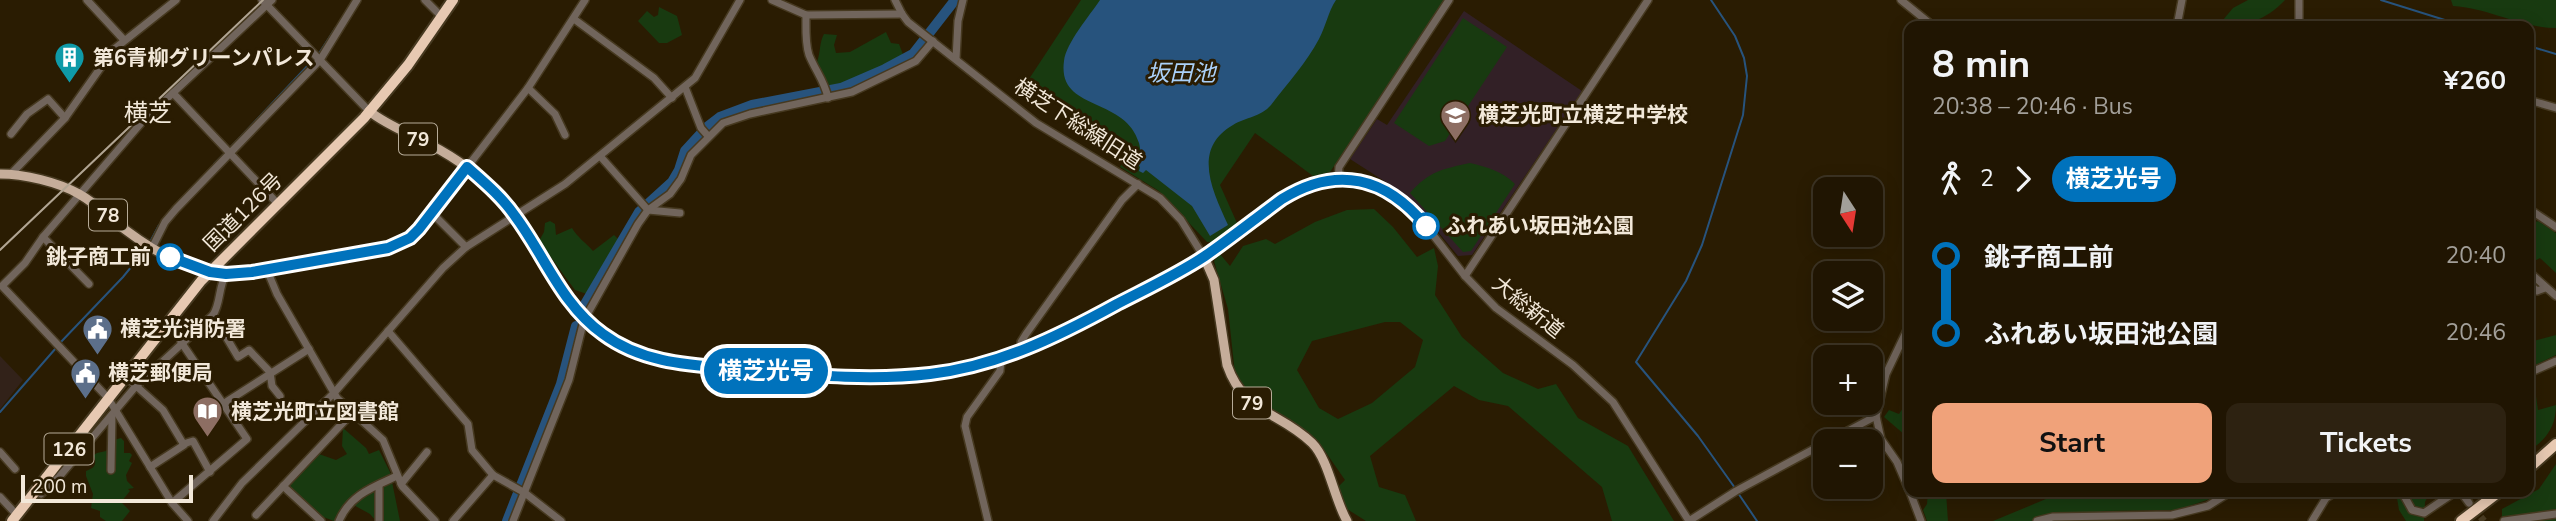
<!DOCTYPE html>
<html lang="en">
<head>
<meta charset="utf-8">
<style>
  body { margin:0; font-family:"Nunito Sans","Noto Sans JP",sans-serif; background:#2d2211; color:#f1f3f6; height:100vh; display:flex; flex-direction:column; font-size:26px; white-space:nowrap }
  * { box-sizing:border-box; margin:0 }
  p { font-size:23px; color:#a29f99 }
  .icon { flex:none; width:38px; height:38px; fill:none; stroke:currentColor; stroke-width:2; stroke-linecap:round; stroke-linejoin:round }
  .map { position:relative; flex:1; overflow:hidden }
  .details { position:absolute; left:1904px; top:21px; width:630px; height:476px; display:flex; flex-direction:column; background:#201502; border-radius:14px; box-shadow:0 4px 18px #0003,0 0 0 2px #3d3424 }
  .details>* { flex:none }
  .badge { padding:0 14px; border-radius:23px; font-size:24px; line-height:46px }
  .needle { width:46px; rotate:168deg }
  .buttons { position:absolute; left:1813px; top:177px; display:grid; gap:14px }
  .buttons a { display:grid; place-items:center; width:70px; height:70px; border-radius:14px; background:#201502; box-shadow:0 4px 18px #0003,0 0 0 2px #3d3424; font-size:35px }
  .scale { position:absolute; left:21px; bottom:18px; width:172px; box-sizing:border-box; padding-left:7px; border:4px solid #f2e8d9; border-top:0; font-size:19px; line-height:24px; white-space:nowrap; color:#f2e8d9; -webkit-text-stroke:5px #2a1c02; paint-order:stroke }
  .map>.badge { position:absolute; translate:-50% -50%; box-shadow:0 0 0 4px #fff }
  .legs { display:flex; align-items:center; gap:10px; height:77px; padding:0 28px; font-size:23px }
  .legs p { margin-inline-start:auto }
  .summary { display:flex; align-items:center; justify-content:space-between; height:119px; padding:0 28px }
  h1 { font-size:38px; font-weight:700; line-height:52px }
  .button { display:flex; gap:14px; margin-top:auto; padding:14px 28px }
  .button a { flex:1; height:80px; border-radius:14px; background:#f0a27a; color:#111; font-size:28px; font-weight:700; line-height:80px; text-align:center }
  .button a+a { background:#2d2211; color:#f1f3f6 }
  ul { padding:0 28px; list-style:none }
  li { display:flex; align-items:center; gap:24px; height:77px; font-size:26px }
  li i { display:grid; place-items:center; width:10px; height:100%; margin:0 9px; background:currentColor }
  li i::after { content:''; width:18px; height:18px; margin:-9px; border:5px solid; border-radius:50%; background:#201502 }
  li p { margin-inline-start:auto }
  li:first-child i { background:linear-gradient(#0000 50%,currentColor 0) }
  li:last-child i { background:linear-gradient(currentColor 50%,#0000 0) }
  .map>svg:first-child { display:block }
</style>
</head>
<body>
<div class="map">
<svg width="2556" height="521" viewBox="0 0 2556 521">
  <rect width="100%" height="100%" fill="#2a1c02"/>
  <polygon fill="#322219" points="0,356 23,380 0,409"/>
  <polygon fill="#322026" points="1464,11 1582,91 1472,255 1458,256 1409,197 1350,159 1377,119 1387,125"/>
  <g fill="#183a10" fill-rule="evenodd">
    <polygon points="1081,0 1445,0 1330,172 1313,176 1255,133 1220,185 1237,223 1213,242 1207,242 1159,191 1120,167 1127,155 1029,79"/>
    <path d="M 2248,0 L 2285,0 C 2265,21 2246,26 2218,26 L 2233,8 Z"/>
    <path d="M 2451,0 L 2556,0 L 2556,28 C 2521,28 2489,8 2453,6 Z"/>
    <polygon points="659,7 677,16 682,35 667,43 659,43 638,21 647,11 654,17 658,15"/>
    <polygon points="1463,18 1507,47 1445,141 1429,146 1394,123"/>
    <path d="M 886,32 L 891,43 L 899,44 L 904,57 L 841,85 L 829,87 L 817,62 C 821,51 819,43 824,34 L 837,35 L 834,45 L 836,53 L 850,52 Z"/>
    <path d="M 1470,163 C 1487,167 1502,171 1515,184 L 1471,251 L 1463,252 L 1410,193 C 1429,171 1443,169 1470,163 Z"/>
    <path d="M 1374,209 L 1393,227 L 1417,257 L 1434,248 L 1438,266 L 1435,295 L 1462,337 L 1503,373 L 1538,389 L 1556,384 L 1578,418 L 1628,446 L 1674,521 L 1612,521 L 1602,487 L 1508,406 L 1479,400 L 1454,386 L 1370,456 L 1379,487 L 1405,495 L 1416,521 L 1366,521 L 1347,509 L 1338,487 L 1345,480 L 1318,441 L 1255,400 L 1235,374 L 1228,309 L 1214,261 L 1220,254 L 1230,266 L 1243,246 L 1266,239 L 1275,244 L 1315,222 L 1347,210 ZM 1385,322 L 1400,322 L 1423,340 L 1415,367 L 1372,403 L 1338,419 L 1319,408 L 1297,370 L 1312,341 Z"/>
    <path d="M 550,221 L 555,224 L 556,235 L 572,228 C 577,237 586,243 593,251 L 614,235 L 618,239 L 587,294 L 575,290 L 539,241 L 544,232 L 545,223 Z"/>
    <polygon points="2538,221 2556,233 2556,273 2540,258 2529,264 2529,225"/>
    <polygon points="2556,335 2556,355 2529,368 2529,342"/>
    <polygon points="1903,383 1909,383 1909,443 1905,435 1884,417 1889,410 1899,414 1905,405"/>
    <path d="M 2536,396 L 2538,410 L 2556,405 C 2556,426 2547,439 2529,451 L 2529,397 Z"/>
    <polygon points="343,428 366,448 369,454 379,450 390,472 400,521 376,521 370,514 348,502 337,521 334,521 315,514 287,487 316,453 336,460 347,454 342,446"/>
    <path d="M 121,438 L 124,441 L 124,453 L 130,453 L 132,455 L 129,461 L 132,463 L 126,475 L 127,481 L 134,488 L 128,489 L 130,491 L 121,502 L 130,511 L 122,521 L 106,521 L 100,517 L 100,511 L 91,508 L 93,494 L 86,476 L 86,471 C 94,468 96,466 95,458 L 92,456 L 97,453 L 106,451 L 114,440 Z"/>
    <polygon points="2556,464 2556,521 2502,521 2502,509 2539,489"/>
    <polygon points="1928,492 1946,492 1948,521 1927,521 1923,510 1927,504"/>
    <polygon points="2063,492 2220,492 2213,498 2177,510 2105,511 2056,521 1993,521"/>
    <polygon points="2396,492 2426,492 2428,496 2425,502 2424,521 2406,521 2399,510"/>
  </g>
  <path fill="#27537d" d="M 1100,0 L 1336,0 C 1328,12 1326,26 1319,39 C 1307,62 1287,84 1271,105 C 1261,117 1246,117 1233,125 C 1191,149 1213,192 1228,225 L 1210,236 L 1192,206 L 1146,170 L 1143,173 L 1139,171 L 1140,167 L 1136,163 C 1141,157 1141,151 1139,143 C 1126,96 1057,112 1064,61 C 1066,43 1090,15 1100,0 Z"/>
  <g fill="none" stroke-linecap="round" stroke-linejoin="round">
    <g stroke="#27537d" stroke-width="2">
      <polyline points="1711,0 1735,36 1744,58 1747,76 1743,115 1702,245 1686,281 1636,362 1698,436 1735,488"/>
      <polyline points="2381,0 2464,26"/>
      <polyline points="2529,46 2556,54"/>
      <polyline points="318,55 336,27"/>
      <polyline points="229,149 314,59"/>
      <polyline points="214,164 225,153"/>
      <polyline points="150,242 159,225"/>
      <polyline points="59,344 123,277 145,250"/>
      <polyline points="0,412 56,348"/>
      <polyline points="1738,493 1757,521"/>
    </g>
    <g stroke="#27537d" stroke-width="10">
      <polyline points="585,304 639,212 672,182 679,170 685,151 707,127 720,117 752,105 841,88 885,69 913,54 955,0"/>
      <polyline points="507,521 561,384 576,326"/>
    </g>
    <polyline stroke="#483b22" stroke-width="7" stroke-dasharray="7 3.5" stroke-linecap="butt" points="2474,509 2484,521"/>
    <defs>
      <g id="minor">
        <polyline points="87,0 124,40"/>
        <polyline points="262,0 369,111"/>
        <polyline points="425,0 442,17"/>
        <polyline points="772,0 806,15 902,14"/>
        <polyline points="895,0 902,14 908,22 1036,123 1160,198 1181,220 1204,257 1282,199 1307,186 1338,179 1373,184 1391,192 1416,213 1465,276 1496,308 1573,365 1613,402 1689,521"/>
        <polyline points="1901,0 1933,26"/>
        <path d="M 806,15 C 806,28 805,43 809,55 C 815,70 825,82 828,98"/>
        <polyline points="574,19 654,78 672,98"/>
        <polyline points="2177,26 2182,0"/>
        <polyline points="2299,26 2299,0"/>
        <polyline points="956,59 958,21 963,0"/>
        <polyline points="685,87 701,128 708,136"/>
        <polyline points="528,88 555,114 565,135"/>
        <polyline points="173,93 278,204"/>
        <polyline points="2529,100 2556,108"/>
        <polyline points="11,134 27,114 48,99 65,118"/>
        <polyline points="600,156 648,210 680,213"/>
        <polyline points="11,174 65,118 113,50 176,0"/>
        <polyline points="1338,179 1339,167 1449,0"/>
        <polyline points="2529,209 2556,227"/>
        <polyline points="432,213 466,247"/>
        <polyline points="43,237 89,284"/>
        <polyline points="152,248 165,222 176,209 320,60 357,0"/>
        <polyline points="267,270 277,294 337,398 383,440 402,486 435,521"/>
        <polyline points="210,272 236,274 301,265 388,248 410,238 432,213 528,88 585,0"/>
        <polyline points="2529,272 2556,296"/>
        <polyline points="1465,276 1648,0"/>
        <polyline points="2529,284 2537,291 2545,288"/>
        <polyline points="213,315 238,357 249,350 270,372 272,386 280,396"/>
        <polyline points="1909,326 1886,374 1876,416 1881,439 1897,462 1909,490"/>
        <polyline points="388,331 468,424 472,450 493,475 525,493 561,521"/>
        <polyline points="1022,351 1021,342 1026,334 1122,200 1138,184"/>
        <polyline points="2529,373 2556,361"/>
        <polyline points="125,376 163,410 184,445 150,467"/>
        <polyline points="223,404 309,349"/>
        <polyline points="1829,441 1876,416"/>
        <polyline points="183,444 193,441 210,472"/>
        <polyline points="0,452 15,469"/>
        <polyline points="111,470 112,415"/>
        <polyline points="401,484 427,452"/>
        <polyline points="379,485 379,521"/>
        <polyline points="283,486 321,521"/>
        <path d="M 37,491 L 41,494 L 59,477 L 136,386 L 213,315 C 221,303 218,288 226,274"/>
        <polyline points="1910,492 1921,521"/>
        <polyline points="2402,492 2412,510 2424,513 2455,492"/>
        <polyline points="2461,492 2469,503"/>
        <polyline points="0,497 17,515"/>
        <polyline points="172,503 247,439 181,342"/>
        <polyline points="256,515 352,413"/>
        <polyline points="188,521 172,503 108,398 2,286 25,263 43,237 142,122 272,0"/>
        <polyline points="213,521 242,483 334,393 443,268 466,247 565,184 695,78 740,0"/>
        <path d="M 339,521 C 350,495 373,487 397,476"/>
        <polyline points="453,521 493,475"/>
        <polyline points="513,521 569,380 584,320 638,224 648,210 670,194 681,179 691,155 723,123 750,114 852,92 916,61 933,41"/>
        <polyline points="988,521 965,426 967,417 1000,371 1001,359"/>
        <polyline points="1689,521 1736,491 1825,443"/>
        <polyline points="2037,521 2053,517 2172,515 2208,506 2230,492"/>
        <polyline points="2312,521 2326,498 2335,492"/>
        <polyline points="2504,521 2556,514"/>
      </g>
      <g id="major">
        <path d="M 369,111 C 388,126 409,133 429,144 C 456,158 481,176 501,198 C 540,240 554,298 601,333 C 643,364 693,364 743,369 C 829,377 916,384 1000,359 C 1072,337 1138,293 1204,257 L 1214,280 L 1227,365 C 1244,414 1279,411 1312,443 C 1329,460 1334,499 1347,521"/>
        <path d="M 0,174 C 24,174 58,182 79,194 C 97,204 111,219 127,231 C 151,249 180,266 210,272"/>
      </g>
      <g id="highway">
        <polyline points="2529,468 2556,444"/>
        <polyline points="12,521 201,281 364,118 408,65 453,0"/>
        <polyline points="2461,521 2499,492"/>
      </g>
    </defs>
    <use href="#minor" stroke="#463920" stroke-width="10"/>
    <use href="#major" stroke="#463920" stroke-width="12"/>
    <use href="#highway" stroke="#463920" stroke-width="14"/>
    <use href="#minor" stroke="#71655c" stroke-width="7"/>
    <use href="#major" stroke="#c5ad9a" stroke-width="9"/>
    <use href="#highway" stroke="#e7c9b2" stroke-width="10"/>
    <polyline stroke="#b1a593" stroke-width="2" points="0,250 263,0"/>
  </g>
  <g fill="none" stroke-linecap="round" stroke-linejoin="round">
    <defs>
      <path id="line-1" d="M 170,257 L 210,272 L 226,274 L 252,272 L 388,248 L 410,238 L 419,229 L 467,167 C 484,182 502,197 515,216 C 545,256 561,304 603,334 C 646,366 699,365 750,370 C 809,375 870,381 930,374 C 998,366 1057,337 1117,304 C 1146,289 1178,274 1205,256 C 1231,238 1256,218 1282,199 C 1337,165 1386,177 1426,226"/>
    </defs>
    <use href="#line-1" stroke="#fff" stroke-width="16"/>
    <use href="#line-1" stroke="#0072bc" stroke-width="10"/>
  </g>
  <defs>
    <symbol id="building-pin" viewBox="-11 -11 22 30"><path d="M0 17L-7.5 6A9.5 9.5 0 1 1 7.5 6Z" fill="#0f9aa8" stroke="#2a1c02"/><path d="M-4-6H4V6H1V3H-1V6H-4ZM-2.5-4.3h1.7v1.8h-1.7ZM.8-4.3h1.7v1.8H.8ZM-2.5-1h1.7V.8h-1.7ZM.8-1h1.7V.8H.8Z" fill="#fff"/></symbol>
    <symbol id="school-pin" viewBox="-11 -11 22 30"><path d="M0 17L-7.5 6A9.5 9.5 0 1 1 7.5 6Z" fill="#8d6e63" stroke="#2a1c02"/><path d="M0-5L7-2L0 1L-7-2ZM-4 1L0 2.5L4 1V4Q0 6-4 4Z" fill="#fff"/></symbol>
    <symbol id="civic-pin" viewBox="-11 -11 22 30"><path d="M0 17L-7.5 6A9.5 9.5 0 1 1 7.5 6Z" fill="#5c6f8a" stroke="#2a1c02"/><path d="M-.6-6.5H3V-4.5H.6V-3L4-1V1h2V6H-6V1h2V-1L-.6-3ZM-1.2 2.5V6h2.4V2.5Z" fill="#fff"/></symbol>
    <symbol id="library-pin" viewBox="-11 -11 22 30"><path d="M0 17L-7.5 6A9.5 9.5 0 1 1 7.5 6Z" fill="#8d6e63" stroke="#2a1c02"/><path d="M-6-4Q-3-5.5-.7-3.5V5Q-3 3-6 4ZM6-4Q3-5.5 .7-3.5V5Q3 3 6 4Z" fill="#fff"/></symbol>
  </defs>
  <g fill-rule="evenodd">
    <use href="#building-pin" x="52" y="40" width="35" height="47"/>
    <use href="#school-pin" x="1438" y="98" width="35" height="47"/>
    <use href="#civic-pin" x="80" y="312" width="35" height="47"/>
    <use href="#civic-pin" x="68" y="356" width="35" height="47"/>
    <use href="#library-pin" x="190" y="394" width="35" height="47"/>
  </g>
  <g fill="#fff" stroke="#0072bc" stroke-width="3.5">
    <circle cx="1426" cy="226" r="12"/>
    <circle cx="170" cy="257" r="12"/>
  </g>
  <g text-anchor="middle" stroke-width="6" stroke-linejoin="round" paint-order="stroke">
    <g fill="#2a1c02" stroke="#b6ab98" stroke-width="2">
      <rect x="399" y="123.5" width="38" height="31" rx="5"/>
      <rect x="89" y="199.5" width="38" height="31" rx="5"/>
      <rect x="1233" y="387.5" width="38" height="31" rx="5"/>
      <rect x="44.5" y="433.5" width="49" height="31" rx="5"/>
    </g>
    <g font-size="19" font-weight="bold" fill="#f2e8d9">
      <text x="418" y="146">79</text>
      <text x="108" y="222">78</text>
      <text x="1252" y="410">79</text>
      <text x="69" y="456">126</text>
    </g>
    <g font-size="21" font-weight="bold" fill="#f2e8d9" stroke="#2a1c02" text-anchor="start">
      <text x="93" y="65">第6青柳グリーンパレス</text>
      <text x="1478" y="122">横芝光町立横芝中学校</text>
      <text x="120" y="336">横芝光消防署</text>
      <text x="108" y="380">横芝郵便局</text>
      <text x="231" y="419">横芝光町立図書館</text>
    </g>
    <g font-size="21" fill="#f2e8d9" stroke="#2a1c02">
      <text transform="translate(1078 124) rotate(33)" y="7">横芝下総線旧道</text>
      <text transform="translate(243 212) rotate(-45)" y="7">国道126号</text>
      <text transform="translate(1528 307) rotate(39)" y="7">大総新道</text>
    </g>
    <g font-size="21" font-weight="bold" fill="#f2e8d9" stroke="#2a1c02" text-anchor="start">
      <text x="1445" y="233">ふれあい坂田池公園</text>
      <text x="151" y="264" text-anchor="end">銚子商工前</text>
    </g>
    <g font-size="23" font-style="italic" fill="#abd1f9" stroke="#2a1c02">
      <text x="1181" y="81">坂田池</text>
    </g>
    <g font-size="24" fill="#f2e8d9" stroke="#2a1c02">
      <text x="148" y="121">横芝</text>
    </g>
  </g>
</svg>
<div class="buttons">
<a><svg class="needle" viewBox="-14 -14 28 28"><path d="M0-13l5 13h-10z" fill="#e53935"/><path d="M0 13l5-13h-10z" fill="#a29f99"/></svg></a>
<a><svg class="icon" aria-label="layers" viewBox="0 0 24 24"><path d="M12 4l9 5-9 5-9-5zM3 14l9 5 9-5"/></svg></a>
<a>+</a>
<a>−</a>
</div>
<div class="scale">200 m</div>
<b class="badge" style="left:766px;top:371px;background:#0072bc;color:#fff">横芝光号</b>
<section class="details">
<div class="summary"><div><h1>8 min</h1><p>20:38 – 20:46 · Bus</p></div><b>¥260</b></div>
<div class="legs"><svg class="icon" aria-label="walk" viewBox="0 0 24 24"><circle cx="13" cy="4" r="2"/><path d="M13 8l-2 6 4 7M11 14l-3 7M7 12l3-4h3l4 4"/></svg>2<svg class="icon" aria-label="forward" viewBox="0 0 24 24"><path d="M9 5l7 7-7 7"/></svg><b class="badge" style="background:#0072bc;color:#fff">横芝光号</b></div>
<ul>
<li><i style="color:#0072bc"></i><b>銚子商工前</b><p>20:40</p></li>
<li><i style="color:#0072bc"></i><b>ふれあい坂田池公園</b><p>20:46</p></li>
</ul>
<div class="button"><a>Start</a><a>Tickets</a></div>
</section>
</div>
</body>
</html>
